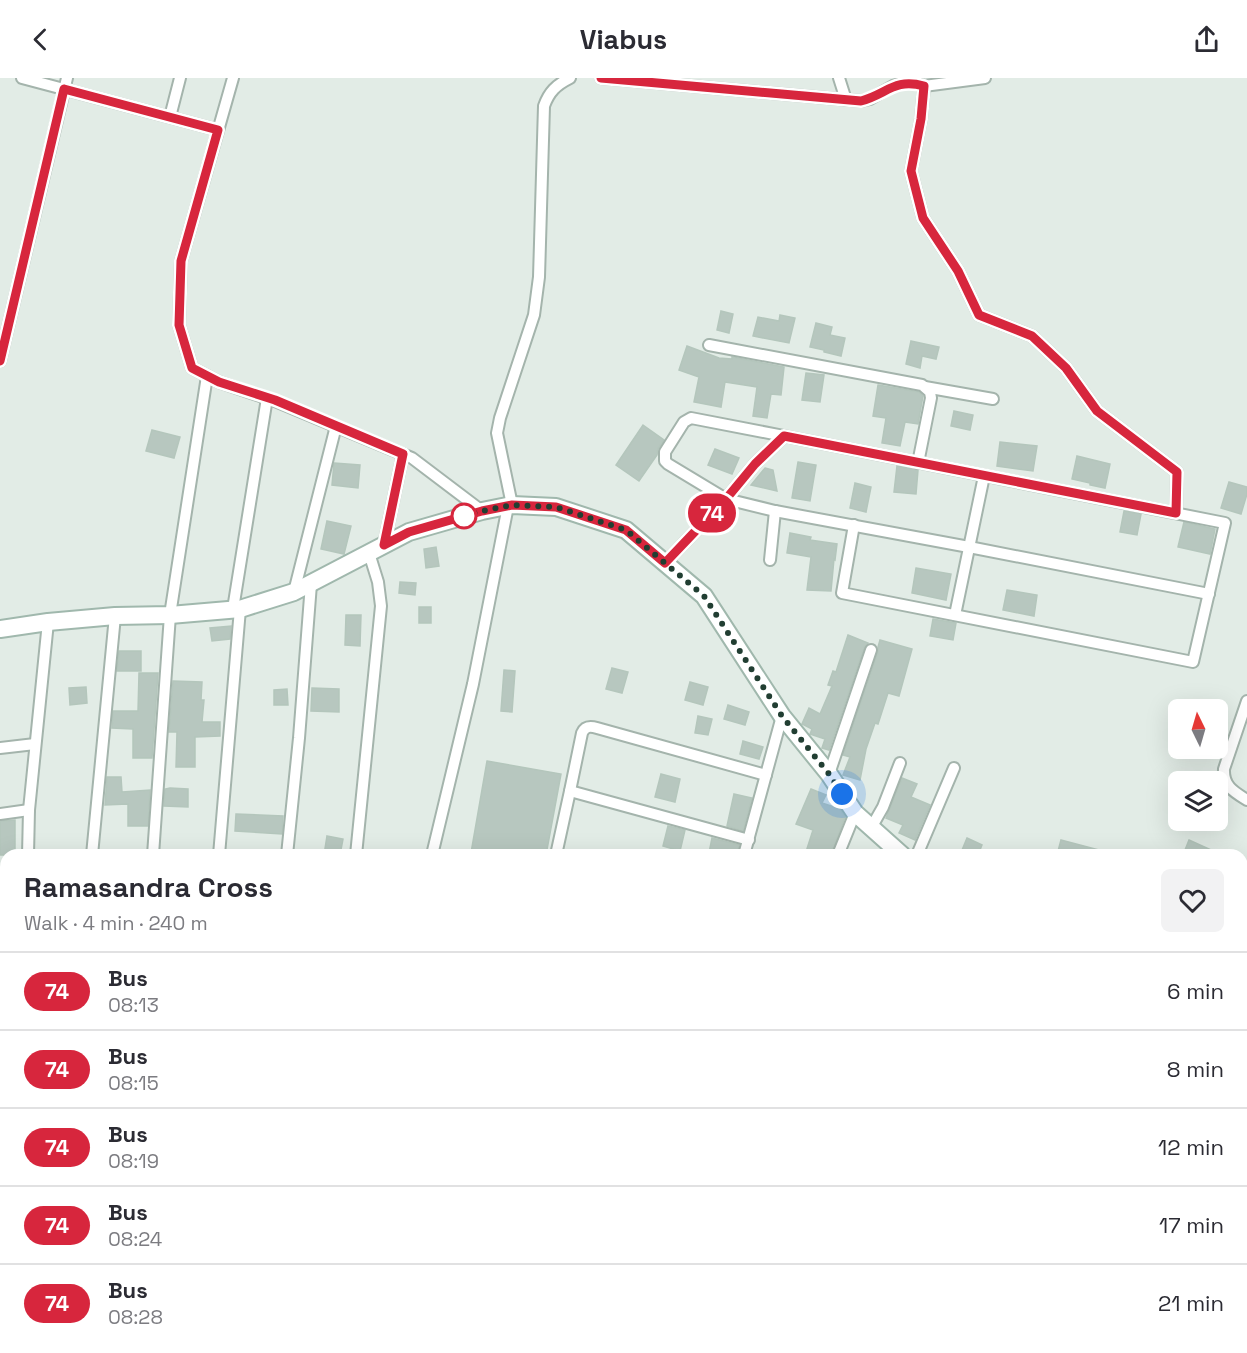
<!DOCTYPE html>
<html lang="en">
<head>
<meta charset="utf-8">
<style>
  body { margin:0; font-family:"Space Grotesk",sans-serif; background:#f2f2f3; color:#2b2b33; height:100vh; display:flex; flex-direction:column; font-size:22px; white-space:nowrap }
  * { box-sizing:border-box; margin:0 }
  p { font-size:20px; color:#7c7c81 }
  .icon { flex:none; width:33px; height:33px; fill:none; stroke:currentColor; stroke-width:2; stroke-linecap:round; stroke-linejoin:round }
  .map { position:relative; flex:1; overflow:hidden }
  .side { position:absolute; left:0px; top:771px; width:1248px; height:504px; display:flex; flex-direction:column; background:#fff; border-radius:18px 18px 0 0; box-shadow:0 6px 24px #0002 }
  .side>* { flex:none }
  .badge { padding:0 12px; border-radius:20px; font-size:21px; line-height:39px }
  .needle { width:39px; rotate:355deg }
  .tools { position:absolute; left:1168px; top:621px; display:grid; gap:12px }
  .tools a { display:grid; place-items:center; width:60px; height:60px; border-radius:9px; background:#fff; box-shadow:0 6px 24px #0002; font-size:30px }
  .you { position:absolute; width:30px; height:30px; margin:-15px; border:4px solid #fff; border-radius:50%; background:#1a73e8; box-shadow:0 0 0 9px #1a73e833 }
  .map>.badge { position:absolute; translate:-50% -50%; box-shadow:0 0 0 3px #fff }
  .round { display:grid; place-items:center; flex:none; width:63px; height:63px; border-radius:9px; background:#f2f2f3 }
  .head { display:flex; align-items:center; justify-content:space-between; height:102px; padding:0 24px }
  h1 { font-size:28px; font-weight:600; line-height:45px }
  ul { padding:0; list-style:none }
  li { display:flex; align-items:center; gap:18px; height:78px; padding:0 24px; border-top:2px solid #e1e1e2 }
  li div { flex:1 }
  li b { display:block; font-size:22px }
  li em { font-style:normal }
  li .badge { min-width:66px; font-weight:700; text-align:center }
  header { display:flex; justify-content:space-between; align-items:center; height:78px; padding:0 24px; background:#fff; font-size:27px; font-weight:600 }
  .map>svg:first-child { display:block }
</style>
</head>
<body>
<header><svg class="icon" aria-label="back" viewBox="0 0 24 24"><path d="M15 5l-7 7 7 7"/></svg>Viabus<svg class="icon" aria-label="share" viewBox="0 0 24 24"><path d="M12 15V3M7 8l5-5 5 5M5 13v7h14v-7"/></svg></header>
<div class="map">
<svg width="1247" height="1275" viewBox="0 0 1247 1275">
  <rect width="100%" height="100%" fill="#e2ece6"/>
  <g fill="#b7c7bf" stroke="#b4c6bc" stroke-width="1.5">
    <polygon points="721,233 733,236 729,255 717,252"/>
    <polygon points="780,237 795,240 789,265 753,258 758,239 779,243"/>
    <polygon points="816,245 832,249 830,257 845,260 841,278 824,274 824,272 810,269"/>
    <polygon points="911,263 939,269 936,281 922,278 920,290 906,286"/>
    <polygon points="687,268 719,280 732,281 732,279 784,289 781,317 771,316 767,340 753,338 757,309 725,304 721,329 694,324 699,299 679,292"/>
    <polygon points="806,295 824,297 820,324 802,322"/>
    <polygon points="878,307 919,314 923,318 918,346 905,344 900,368 882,365 886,340 873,338"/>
    <polygon points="954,333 973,337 970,352 951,348"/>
    <polygon points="643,347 664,362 658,371 657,377 639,403 616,387"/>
    <polygon points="152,352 180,359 174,380 146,373"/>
    <polygon points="1000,364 1037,368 1033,393 997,388"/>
    <polygon points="715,371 739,380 732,396 708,387"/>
    <polygon points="1077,378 1110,386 1105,410 1090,407 1090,405 1072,401"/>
    <polygon points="798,384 816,387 810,423 792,420"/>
    <polygon points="334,385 360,387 358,410 332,407"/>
    <polygon points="897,388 918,392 916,416 894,414"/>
    <polygon points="765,390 773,392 777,413 751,407"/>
    <polygon points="1229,404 1247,409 1247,416 1241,436 1221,430"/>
    <polygon points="855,405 871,409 866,434 850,430"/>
    <polygon points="1124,433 1141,436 1137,457 1120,454"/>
    <polygon points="327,443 351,448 344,476 321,471"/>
    <polygon points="1184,444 1215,451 1210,476 1178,469"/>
    <polygon points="790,455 811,459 810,462 837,466 835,482 834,481 831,513 807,512 811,479 787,475"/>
    <polygon points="436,469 439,488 426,490 424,471"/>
    <polygon points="916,490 951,496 946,522 912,515"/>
    <polygon points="400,504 416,505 415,517 399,515"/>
    <polygon points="1007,512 1037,517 1034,538 1003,532"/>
    <rect x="419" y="529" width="12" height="16"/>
    <polygon points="346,537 361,537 360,568 345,567"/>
    <polygon points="933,541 956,545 953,562 930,558"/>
    <polygon points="231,548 230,561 212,563 210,550"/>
    <polygon points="848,557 868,565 864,570 829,672 822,670 825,661 810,656 812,651 802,646 809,630 820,636 832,608 828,607 833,593 836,594"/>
    <polygon points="880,562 912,571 899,618 888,615 878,646 875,645 866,671 860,702 843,697 850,679 843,677 878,574 878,569"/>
    <polygon points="119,573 141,573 141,593 117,593"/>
    <polygon points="612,590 628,594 622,615 606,611"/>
    <polygon points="504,592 515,593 512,634 501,633"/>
    <polygon points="139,595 158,595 152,680 133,680 133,651 112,650 113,633 138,633"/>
    <polygon points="173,603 202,604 201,622 204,622 202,644 220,644 220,658 195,659 195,689 176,689 177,654 169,654"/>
    <polygon points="690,604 708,609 703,627 685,622"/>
    <polygon points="86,609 87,625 70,627 69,610"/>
    <polygon points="312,610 339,611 339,634 311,633"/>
    <polygon points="287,611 288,627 274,627 274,612"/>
    <polygon points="728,627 749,634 745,647 724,641"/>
    <polygon points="698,638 712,641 708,657 695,655"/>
    <polygon points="743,663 763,669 759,681 740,676"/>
    <polygon points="487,683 561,696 546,777 481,777 471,775"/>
    <polygon points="661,696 680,701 675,724 655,719"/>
    <polygon points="107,699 121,699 122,714 150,712 148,748 128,748 128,726 105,727"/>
    <polygon points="902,700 917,706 911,719 930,727 915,762 899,755 903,747 886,740"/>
    <polygon points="170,710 188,711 188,729 164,728 165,711"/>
    <polygon points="811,711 826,717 822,725 840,731 845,739 831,777 805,777 813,752 796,746"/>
    <polygon points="734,716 752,720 743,753 727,748"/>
    <polygon points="236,736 283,738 282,756 235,753"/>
    <polygon points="15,742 15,777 0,777 0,743"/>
    <polygon points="668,748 685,752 680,773 663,768"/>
    <polygon points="327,758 343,761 340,777 324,777"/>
    <polygon points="712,760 739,767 737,777 718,777 709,775"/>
    <polygon points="967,760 982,767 978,777 960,777"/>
    <polygon points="1061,762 1103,773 1103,777 1057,777"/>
    <polygon points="1189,762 1222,777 1183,777"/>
  </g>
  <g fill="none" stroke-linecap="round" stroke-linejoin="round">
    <defs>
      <g id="minor">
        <polyline points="22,0 218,52"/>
        <polyline points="233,0 181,183 179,247 192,290 219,304 275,323 412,380 482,433"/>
        <polyline points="601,0 861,23 870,21 893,8 903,5 912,4 924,8 985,0"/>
        <polyline points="839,0 846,22"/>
        <polyline points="924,8 921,41 911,93 923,140 958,193 979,237 1032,258 1066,290 1097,333 1177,394 1176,435"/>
        <polyline points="170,39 180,0"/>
        <polyline points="709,267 922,307 930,314 931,320 918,385"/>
        <polyline points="0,283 67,0"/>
        <polyline points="925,309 993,321"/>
        <polyline points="784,358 691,340 684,344 665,374 665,383 668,386 726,421 775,433 969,469 1209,516"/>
        <path d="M 512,427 L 497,355 L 500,340 L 534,237 L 539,199 L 544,28 C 549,14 556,7 570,0"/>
        <polyline points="384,467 403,376"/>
        <polyline points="770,482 775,433"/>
        <polyline points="665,485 726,421 755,386 784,358 1225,445 1193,584 842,515 854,447"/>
        <polyline points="294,514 336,348"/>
        <polyline points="233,531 267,320"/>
        <polyline points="955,537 984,398"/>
        <path d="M 1247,623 L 1224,691 C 1223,708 1234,714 1247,722"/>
        <polyline points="0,670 35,666"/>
        <polyline points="829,696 871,572"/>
        <polyline points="570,713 749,762"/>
        <polyline points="0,736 29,732"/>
        <polyline points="871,750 883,729 900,685"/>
        <polyline points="28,777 29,732 48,544"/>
        <polyline points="92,777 115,538"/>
        <polyline points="153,777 170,537 207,298"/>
        <polyline points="219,777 240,531"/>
        <polyline points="287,777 299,660 311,506"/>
        <polyline points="356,777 381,528 378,504 369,475"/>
        <polyline points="432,777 473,606 508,428"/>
        <path d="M 556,777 L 570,713 L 582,655 C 585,648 590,648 597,650 L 766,697"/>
        <polyline points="744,777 782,638"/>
        <polyline points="838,777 855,735"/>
        <polyline points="917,777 954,690"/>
        <polyline points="0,804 6,803"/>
        <polyline points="1242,831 1247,821"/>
        <polyline points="0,872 6,870"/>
        <polyline points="0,944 6,942"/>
        <polyline points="1242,1017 1247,1017"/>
        <polyline points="5,1078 6,1088"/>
        <polyline points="0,1252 6,1252"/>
        <polyline points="21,1269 21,1275"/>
        <polyline points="96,1269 97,1275"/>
        <polyline points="462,1275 463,1269"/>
        <polyline points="683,1275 684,1269"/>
        <polyline points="951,1275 953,1269"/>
        <polyline points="1004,1275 1005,1269"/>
        <polyline points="1097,1275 1097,1269"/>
        <polyline points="1138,1275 1139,1269"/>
        <polyline points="1246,1275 1247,1273"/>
      </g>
      <g id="secondary">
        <polyline points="0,551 48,544 115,538 170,537 240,531 294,514 409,454 482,433 512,427 556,429 626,452 704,518 782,638 829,696 855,735 902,777"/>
        <polyline points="1242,903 1247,906"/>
      </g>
    </defs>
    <use href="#minor" stroke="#a4b4ac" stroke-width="14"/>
    <use href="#secondary" stroke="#a0b8ad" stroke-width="20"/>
    <use href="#minor" stroke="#fff" stroke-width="10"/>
    <use href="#secondary" stroke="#fff" stroke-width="16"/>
  </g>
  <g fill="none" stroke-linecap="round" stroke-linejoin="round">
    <defs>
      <path id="line" d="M 0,283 L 64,11 L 218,52 L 181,183 L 179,247 L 192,290 L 219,304 L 275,322 L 403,376 L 384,467 L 409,454 L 482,433 L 512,427 L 556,429 L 626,452 L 665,485 L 726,421 L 755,386 L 784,358 L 1176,435 L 1177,394 L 1097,333 L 1066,290 L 1032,258 L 979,237 L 958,193 L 923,140 L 911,93 L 921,41 L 924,8 C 894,0 887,16 861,23 L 601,0"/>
    </defs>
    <use href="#line" stroke="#fff" stroke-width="14"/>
    <use href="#line" stroke="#d7263d" stroke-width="9"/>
    <polyline stroke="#213e32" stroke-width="6" stroke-dasharray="0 10.8" points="464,438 482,433 512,427 556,429 626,452 704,518 782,638 829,696 842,716"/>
  </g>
  <circle fill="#fff" stroke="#d7263d" stroke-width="3" cx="464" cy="438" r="12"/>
</svg>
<div class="tools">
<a><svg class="needle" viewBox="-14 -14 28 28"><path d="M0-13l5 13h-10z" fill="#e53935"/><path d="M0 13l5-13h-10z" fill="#7c7c81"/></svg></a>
<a><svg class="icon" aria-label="layers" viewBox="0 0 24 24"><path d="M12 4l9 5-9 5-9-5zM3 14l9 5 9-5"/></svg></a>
</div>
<div class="you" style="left:842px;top:716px"></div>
<b class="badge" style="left:712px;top:435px;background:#d7263d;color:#fff">74</b>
<section class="side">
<div class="head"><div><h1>Ramasandra Cross</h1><p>Walk · 4 min · 240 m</p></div><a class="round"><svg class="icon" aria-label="heart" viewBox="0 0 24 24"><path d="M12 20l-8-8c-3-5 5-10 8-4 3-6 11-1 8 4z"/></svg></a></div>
<ul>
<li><span class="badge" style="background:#d7263d;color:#fff">74</span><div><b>Bus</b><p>08:13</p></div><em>6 min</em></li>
<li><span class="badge" style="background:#d7263d;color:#fff">74</span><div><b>Bus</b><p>08:15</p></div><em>8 min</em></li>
<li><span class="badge" style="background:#d7263d;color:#fff">74</span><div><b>Bus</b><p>08:19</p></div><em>12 min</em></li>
<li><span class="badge" style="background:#d7263d;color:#fff">74</span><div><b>Bus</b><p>08:24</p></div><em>17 min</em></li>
<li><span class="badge" style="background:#d7263d;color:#fff">74</span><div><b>Bus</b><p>08:28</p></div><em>21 min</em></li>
</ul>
</section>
</div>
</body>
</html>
